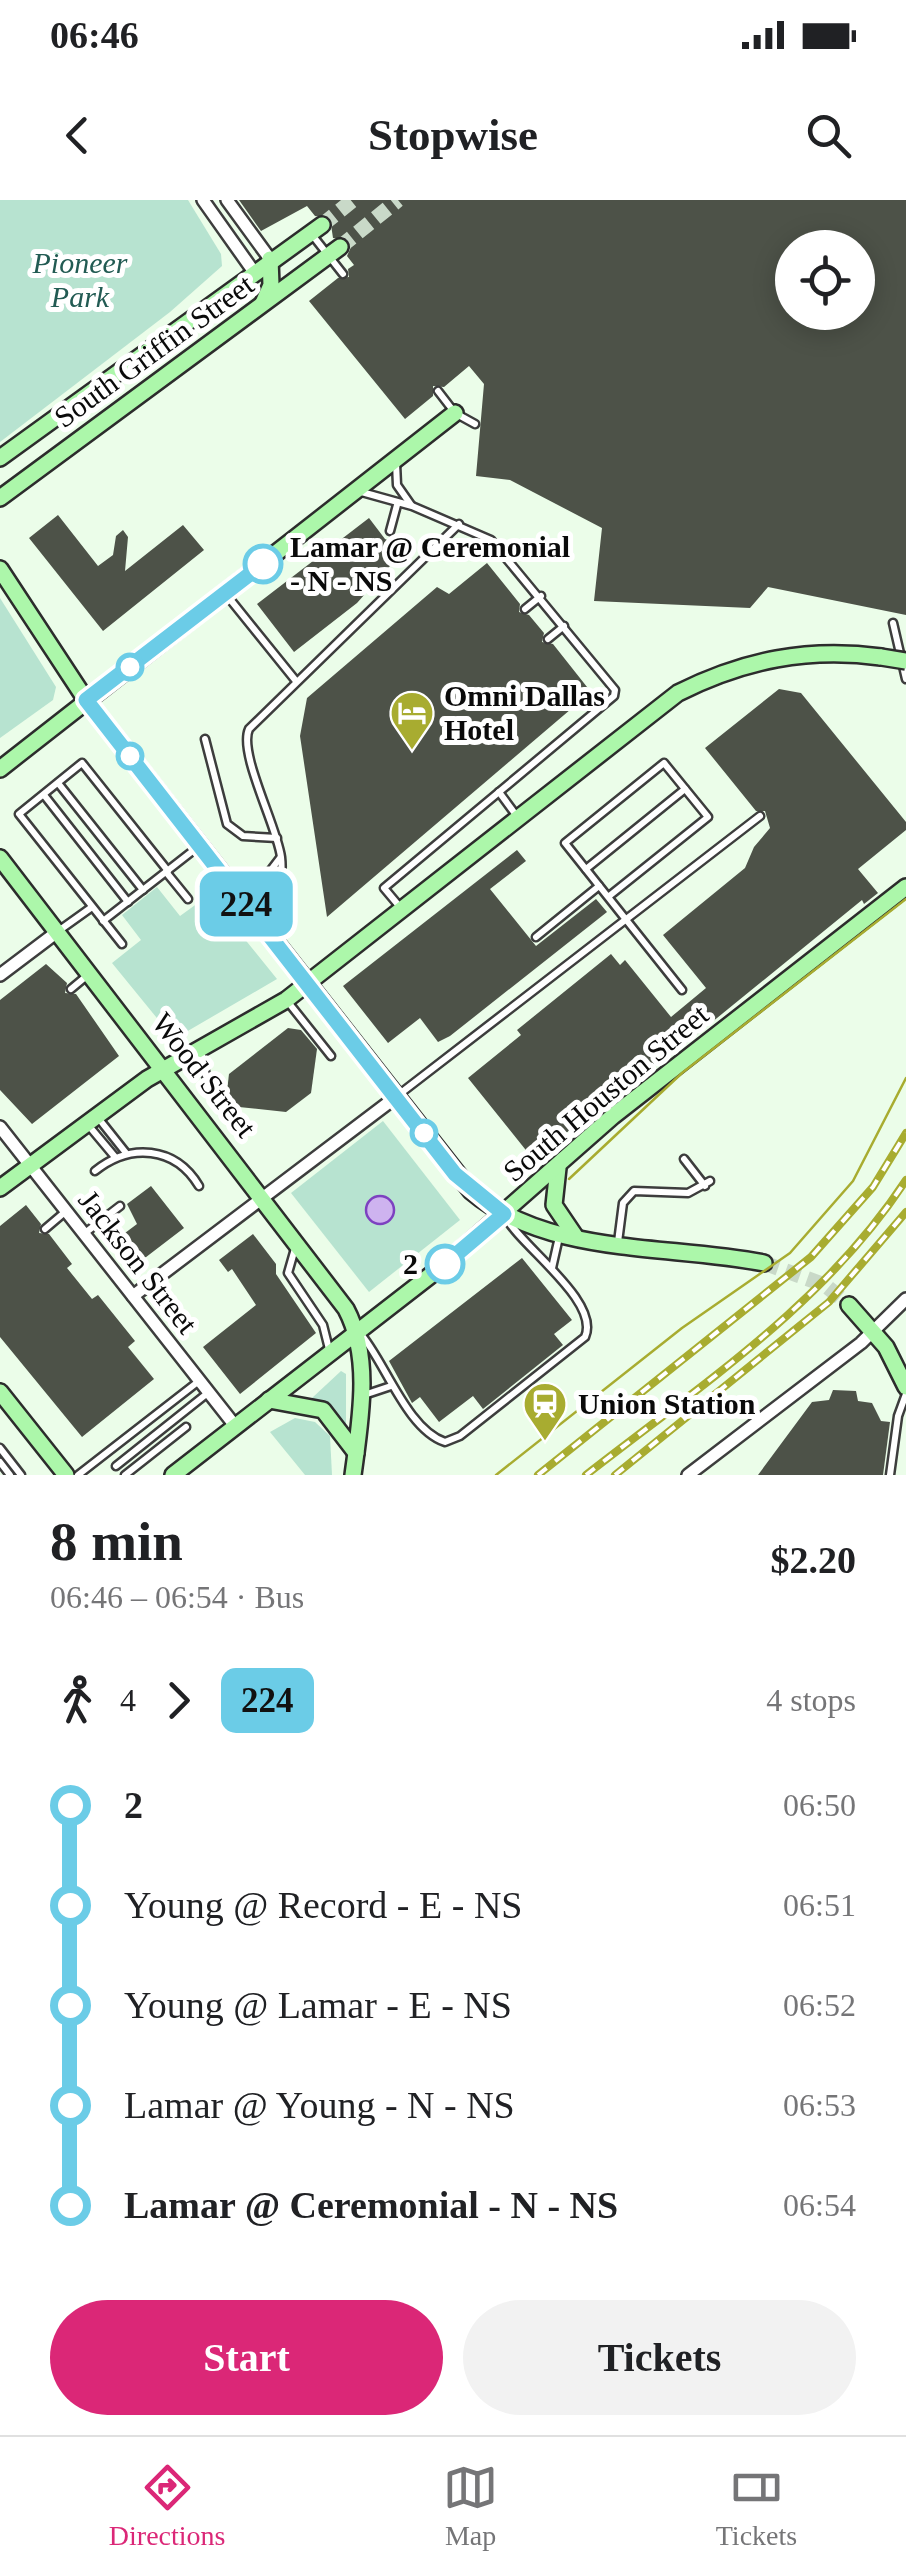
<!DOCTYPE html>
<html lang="en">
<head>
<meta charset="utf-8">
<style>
  body { margin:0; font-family:"Times New Roman",serif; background:#f2f2f2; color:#202124; height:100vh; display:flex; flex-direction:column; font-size:38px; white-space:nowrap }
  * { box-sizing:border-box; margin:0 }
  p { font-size:32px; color:#757577 }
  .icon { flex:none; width:55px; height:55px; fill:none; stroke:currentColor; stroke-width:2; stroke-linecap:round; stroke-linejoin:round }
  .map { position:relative; height:1275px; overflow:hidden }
  .sheet { display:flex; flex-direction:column; background:#fff; flex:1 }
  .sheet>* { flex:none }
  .badge { padding:0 20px; border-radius:15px; font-size:35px; line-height:65px }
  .controls { position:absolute; left:775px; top:30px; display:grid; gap:20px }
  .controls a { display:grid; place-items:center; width:100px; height:100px; border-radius:50%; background:#fff; box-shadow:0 5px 25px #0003; font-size:50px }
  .map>.badge { position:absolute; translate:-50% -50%; box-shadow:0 0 0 5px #fff }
  .legs { display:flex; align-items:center; gap:15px; height:110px; padding:0 50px; font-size:32px }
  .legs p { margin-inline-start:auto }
  .summary { display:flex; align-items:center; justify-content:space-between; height:170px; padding:0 50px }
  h1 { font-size:55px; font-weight:800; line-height:75px }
  .cta { display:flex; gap:20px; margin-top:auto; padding:20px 50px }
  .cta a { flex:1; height:115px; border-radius:60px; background:#db2777; color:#fff; font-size:40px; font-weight:800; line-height:115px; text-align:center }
  .cta a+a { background:#f2f2f2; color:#202124 }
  ul { padding:0 50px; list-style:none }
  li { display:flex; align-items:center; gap:35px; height:100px; font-size:38px }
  li i { display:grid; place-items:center; width:15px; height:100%; margin:0 12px; background:currentColor }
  li i::after { content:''; width:25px; height:25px; margin:-12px; border:8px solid; border-radius:50%; background:#fff }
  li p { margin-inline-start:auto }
  li:first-child i { background:linear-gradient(#0000 50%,currentColor 0) }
  li:last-child i { background:linear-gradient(currentColor 50%,#0000 0) }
  .status { display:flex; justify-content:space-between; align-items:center; height:70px; padding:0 50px; background:#fff; direction:ltr }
  .status svg { height:28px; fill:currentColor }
  header { display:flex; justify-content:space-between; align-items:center; height:130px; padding:0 50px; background:#fff; font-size:45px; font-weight:800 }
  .menu { display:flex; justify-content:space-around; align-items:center; height:140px; border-top:2px solid #e0e0e0; background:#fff; font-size:28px; color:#757577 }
  .menu a { display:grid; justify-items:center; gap:5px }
  .menu .selected { color:#db2777 }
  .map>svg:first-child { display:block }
</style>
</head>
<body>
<div class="status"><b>06:46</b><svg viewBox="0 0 49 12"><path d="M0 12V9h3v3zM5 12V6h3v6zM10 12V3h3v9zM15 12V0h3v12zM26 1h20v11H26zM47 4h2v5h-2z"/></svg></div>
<header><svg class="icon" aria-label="back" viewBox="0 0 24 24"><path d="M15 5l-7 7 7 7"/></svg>Stopwise<svg class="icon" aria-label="search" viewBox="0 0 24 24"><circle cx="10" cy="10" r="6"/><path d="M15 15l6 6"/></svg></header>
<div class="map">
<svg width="906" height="1275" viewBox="0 0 906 1275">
  <rect width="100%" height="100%" fill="#ebfde9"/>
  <g fill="#b7e3d0">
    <polygon points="0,0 188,0 221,54 222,66 170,112 0,242"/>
    <polygon points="0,398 56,487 53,500 0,538"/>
    <polygon points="157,687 180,716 209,695 277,779 174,839 112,763 141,740 122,715"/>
    <polygon points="383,921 460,1020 369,1092 291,993"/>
    <polygon points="341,1171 346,1174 346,1224 312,1198"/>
    <polygon points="295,1218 315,1222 330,1236 332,1275 305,1275 270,1232"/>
  </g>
  <circle fill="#ceb3ef" stroke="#7d41c0" stroke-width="2.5" cx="380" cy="1010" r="14"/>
  <g fill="#4d5248" fill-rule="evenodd">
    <path d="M 239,0 L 906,0 L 906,415 L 768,387 L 750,408 L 594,401 L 602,328 L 510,280 L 476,276 L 484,184 L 469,166 L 444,187 L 433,186 L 433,196 L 405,219 L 309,101 L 338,78 L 349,77 L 348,69 L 354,65 L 347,56 L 351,47 L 348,40 L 333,38 L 330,18 L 315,16 L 307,6 L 261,31 ZM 792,48 L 858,48 L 858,112 L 792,112 Z"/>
    <polygon points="58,315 98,366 113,355 116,336 123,330 128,337 125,371 183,325 204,350 103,431 29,338"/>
    <polygon points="369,318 385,339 406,348 357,403 294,452 257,404"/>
    <polygon points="487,363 520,404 519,412 529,415 544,433 542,442 553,444 591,492 327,717 300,536 307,498 437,387 449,394"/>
    <polygon points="779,489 801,493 906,622 906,630 858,669 878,693 864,704 862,700 674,853 672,850 533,959 468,878 521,835 517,830 611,754 620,765 625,760 671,817 706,788 663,735 745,668 754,647 770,628 765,611 756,611 705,548"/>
    <polygon points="517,650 526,661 490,689 536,746 596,699 607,712 450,836 438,842 420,818 388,843 343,786"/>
    <polygon points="46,764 67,783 65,793 76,794 119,856 32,924 0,890 0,800"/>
    <polygon points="288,828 301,830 317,849 311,893 286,912 239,907 227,891 229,874"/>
    <polygon points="151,986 184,1028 137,1064 117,1039 137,1024 127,1004"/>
    <polygon points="26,1005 41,1024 39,1033 49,1034 72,1064 67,1068 92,1099 98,1095 135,1141 128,1147 154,1179 82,1237 0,1137 0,1026"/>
    <polygon points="253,1034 276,1064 276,1074 316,1133 240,1194 203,1147 256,1105 232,1069 228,1072 219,1060"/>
    <polygon points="522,1058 572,1120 554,1134 563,1145 483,1209 473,1196 439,1222 420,1197 412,1203 389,1161"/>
    <polygon points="833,1190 856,1191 858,1201 872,1203 881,1221 890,1222 883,1275 758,1275 812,1202 829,1200"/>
  </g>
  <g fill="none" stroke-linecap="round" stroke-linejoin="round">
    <g stroke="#c9d9c8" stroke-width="15" stroke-dasharray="15 8" stroke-linecap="butt">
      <polyline points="322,25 353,0"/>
      <polyline points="340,47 398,0"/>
      <polyline points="764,1063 825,1085 849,1105"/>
    </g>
    <defs>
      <g id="lane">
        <polyline points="313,36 343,74"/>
        <polyline points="438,191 455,213 475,224"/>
        <polyline points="396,263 397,285 411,305"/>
        <polyline points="358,291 412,306 491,340 615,490 614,496 384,688 400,707"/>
        <polyline points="390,331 397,305"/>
        <polyline points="225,393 296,481"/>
        <polyline points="525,409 541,396"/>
        <polyline points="893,423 906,479"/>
        <polyline points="548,439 564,426"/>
        <polyline points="205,539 227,624 243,636 277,638"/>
        <polyline points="58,583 143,690"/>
        <polyline points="499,592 516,615"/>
        <polyline points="44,595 128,702"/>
        <polyline points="586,669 685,589"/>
        <polyline points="166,672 188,699"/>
        <polyline points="234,689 267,675 280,658"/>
        <polyline points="608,697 708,617 664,563 565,643 608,697 682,790"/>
        <polyline points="103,721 199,646"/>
        <path d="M 267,726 C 275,703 284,682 281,657 C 277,626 238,553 249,529 L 459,324"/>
        <polyline points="57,732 92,707"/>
        <polyline points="536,737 599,686"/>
        <polyline points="122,744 19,614 82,563 168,671"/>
        <polyline points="71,789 89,774"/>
        <polyline points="288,802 331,856"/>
        <polyline points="201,850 206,876 243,923"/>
        <polyline points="397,896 760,616"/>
        <polyline points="99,919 126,953"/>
        <polyline points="89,926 115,957"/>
        <polyline points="684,959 705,986"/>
        <path d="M 95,971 C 130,943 175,946 199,986"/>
        <polyline points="45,1029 65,1012"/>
        <polyline points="85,1033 120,1006"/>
        <polyline points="618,1042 623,1003 634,991 688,993 710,981"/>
        <polyline points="296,1045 288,1073 323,1125 329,1149"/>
        <polyline points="552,1068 559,1037"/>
        <path d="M 359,1132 C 384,1159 406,1229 445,1242 L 460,1236 L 585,1137 C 601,1101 519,1045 505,1016"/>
        <polyline points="364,1195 391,1186"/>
        <polyline points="0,1248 21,1275"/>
        <polyline points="0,1262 10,1275"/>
        <polyline points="116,1266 209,1192"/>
        <polyline points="78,1275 199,1181"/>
        <polyline points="125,1275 186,1227"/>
        <polyline points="890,1275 898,1216 906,1194"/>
      </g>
      <g id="street">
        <polyline points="203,0 254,72"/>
        <polyline points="227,0 270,59"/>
        <polyline points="0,775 57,732"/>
        <polyline points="0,927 236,1227"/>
        <polyline points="133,1096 396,897"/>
        <polyline points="688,1275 861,1143 906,1099"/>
      </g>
      <g id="secondary">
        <polyline points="263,103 271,85 270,59"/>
        <polyline points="0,258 322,25"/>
        <polyline points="0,298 340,47"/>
        <path d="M 0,369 L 86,500 L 471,991 C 549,1057 669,1044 764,1063"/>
        <polyline points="0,569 455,213"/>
        <path d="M 0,658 L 346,1109 C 372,1158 360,1222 353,1275"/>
        <polyline points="558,968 554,1005 575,1036"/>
        <path d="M 0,988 L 147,879 L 286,800 L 678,493 C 744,460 808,447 881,457"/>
        <polyline points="849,1105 886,1147 906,1187"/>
        <polyline points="0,1192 66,1275"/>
        <polyline points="269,1200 323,1210 356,1253"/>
        <polyline points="173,1275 445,1064 613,916 906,687"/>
      </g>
    </defs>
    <use href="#lane" stroke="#3d3d3d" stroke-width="11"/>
    <use href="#street" stroke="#3d3d3d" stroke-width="16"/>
    <use href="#secondary" stroke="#2c2c2c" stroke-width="20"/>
    <use href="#lane" stroke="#fff" stroke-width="6"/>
    <use href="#street" stroke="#fff" stroke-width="11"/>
    <use href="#secondary" stroke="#acf7aa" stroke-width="15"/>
    <g stroke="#a8ac30" stroke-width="2.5">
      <polyline points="569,979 682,873 906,699"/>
      <polyline points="496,1275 682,1128 790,1053 853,981 906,878"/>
    </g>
    <defs>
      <g id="rail">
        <polyline points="538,1275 811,1057 873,987 906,933"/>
        <path d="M 586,1275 C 701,1185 825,1104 906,980"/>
        <polyline points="615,1275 829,1102 906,1012"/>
      </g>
    </defs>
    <use href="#rail" stroke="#a8ac30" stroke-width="8"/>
    <use href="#rail" stroke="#fff" stroke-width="4" stroke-dasharray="11" stroke-linecap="butt"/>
    <defs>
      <polyline id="secondary-bridge" points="881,457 906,461"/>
    </defs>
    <use href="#secondary-bridge" stroke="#2c2c2c" stroke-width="20" stroke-linecap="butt"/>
    <use href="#secondary-bridge" stroke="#acf7aa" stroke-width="15"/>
  </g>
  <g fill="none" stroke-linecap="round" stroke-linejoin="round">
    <defs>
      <polyline id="line-1" points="263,364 86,500 455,974 504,1014 445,1064"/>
    </defs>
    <use href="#line-1" stroke="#fff" stroke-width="22"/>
    <use href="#line-1" stroke="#6bcce7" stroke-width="15"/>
  </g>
  <defs>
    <symbol id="hotel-pin" viewBox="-11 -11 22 30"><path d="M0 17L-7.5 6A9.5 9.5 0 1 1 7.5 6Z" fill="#a8ac30" stroke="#fff"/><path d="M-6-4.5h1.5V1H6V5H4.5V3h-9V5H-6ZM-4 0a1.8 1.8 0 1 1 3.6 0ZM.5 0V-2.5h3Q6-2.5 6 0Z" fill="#fff"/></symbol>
    <symbol id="station-pin" viewBox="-11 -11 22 30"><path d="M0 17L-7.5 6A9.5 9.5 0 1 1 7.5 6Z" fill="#a8ac30" stroke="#fff"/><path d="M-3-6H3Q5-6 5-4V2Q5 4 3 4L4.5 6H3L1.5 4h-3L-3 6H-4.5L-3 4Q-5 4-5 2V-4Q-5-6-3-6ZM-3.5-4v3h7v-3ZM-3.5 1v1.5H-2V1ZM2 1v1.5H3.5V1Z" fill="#fff"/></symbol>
  </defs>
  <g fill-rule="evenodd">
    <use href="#hotel-pin" x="387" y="488" width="50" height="68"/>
    <use href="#station-pin" x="520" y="1179" width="50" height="68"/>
  </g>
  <g fill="#fff" stroke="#6bcce7" stroke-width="5">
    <circle cx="263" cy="364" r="18"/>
    <circle cx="130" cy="467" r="12"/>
    <circle cx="130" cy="556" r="12"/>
    <circle cx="424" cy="933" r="12"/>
    <circle cx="445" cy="1064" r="18"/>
  </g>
  <g text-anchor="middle" stroke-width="10" stroke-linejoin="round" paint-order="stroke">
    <g font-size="30" font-style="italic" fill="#225b53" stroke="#fff">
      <text x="80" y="73">Pioneer<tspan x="80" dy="34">Park</tspan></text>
    </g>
    <g font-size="30" fill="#0a0a0a" stroke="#fff">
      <text transform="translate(154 151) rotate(-36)" y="10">South Griffin Street</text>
      <text transform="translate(204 875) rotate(52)" y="10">Wood Street</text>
      <text transform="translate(606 893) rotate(-40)" y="10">South Houston Street</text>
      <text transform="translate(138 1062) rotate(52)" y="10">Jackson Street</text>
    </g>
    <g font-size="30" font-weight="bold" fill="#0a0a0a" stroke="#fff" text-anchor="start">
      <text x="290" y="357">Lamar @ Ceremonial<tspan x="290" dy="34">- N - NS</tspan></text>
      <text x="418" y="1074" text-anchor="end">2</text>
    </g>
    <g font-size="30" font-weight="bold" fill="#0a0a0a" stroke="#fff" text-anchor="start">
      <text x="444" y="506">Omni Dallas<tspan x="444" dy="34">Hotel</tspan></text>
      <text x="578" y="1214">Union Station</text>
    </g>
  </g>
</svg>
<div class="controls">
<a><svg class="icon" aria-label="locate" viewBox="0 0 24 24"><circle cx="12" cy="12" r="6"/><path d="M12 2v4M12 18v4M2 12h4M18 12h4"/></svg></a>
</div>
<b class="badge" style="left:246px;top:704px;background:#6bcce7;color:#111">224</b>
</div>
<section class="sheet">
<div class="summary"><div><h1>8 min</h1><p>06:46 – 06:54 · Bus</p></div><b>$2.20</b></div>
<div class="legs"><svg class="icon" aria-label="walk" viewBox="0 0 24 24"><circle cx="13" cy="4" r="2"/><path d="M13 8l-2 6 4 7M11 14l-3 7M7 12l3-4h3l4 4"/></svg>4<svg class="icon" aria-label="forward" viewBox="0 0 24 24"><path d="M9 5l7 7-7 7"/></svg><b class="badge" style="background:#6bcce7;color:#111">224</b><p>4 stops</p></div>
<ul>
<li><i style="color:#6bcce7"></i><b>2</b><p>06:50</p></li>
<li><i style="color:#6bcce7"></i><span>Young @ Record - E - NS</span><p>06:51</p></li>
<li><i style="color:#6bcce7"></i><span>Young @ Lamar - E - NS</span><p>06:52</p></li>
<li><i style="color:#6bcce7"></i><span>Lamar @ Young - N - NS</span><p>06:53</p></li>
<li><i style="color:#6bcce7"></i><b>Lamar @ Ceremonial - N - NS</b><p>06:54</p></li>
</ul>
<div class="cta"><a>Start</a><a>Tickets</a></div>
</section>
<nav class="menu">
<a class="selected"><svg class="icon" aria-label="directions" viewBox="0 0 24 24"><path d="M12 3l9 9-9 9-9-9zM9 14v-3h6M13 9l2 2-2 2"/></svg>Directions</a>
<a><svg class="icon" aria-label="map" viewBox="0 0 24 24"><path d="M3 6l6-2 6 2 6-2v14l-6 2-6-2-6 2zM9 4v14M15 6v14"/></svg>Map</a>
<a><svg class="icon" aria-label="tickets" viewBox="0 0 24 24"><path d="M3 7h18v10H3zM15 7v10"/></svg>Tickets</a>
</nav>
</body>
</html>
